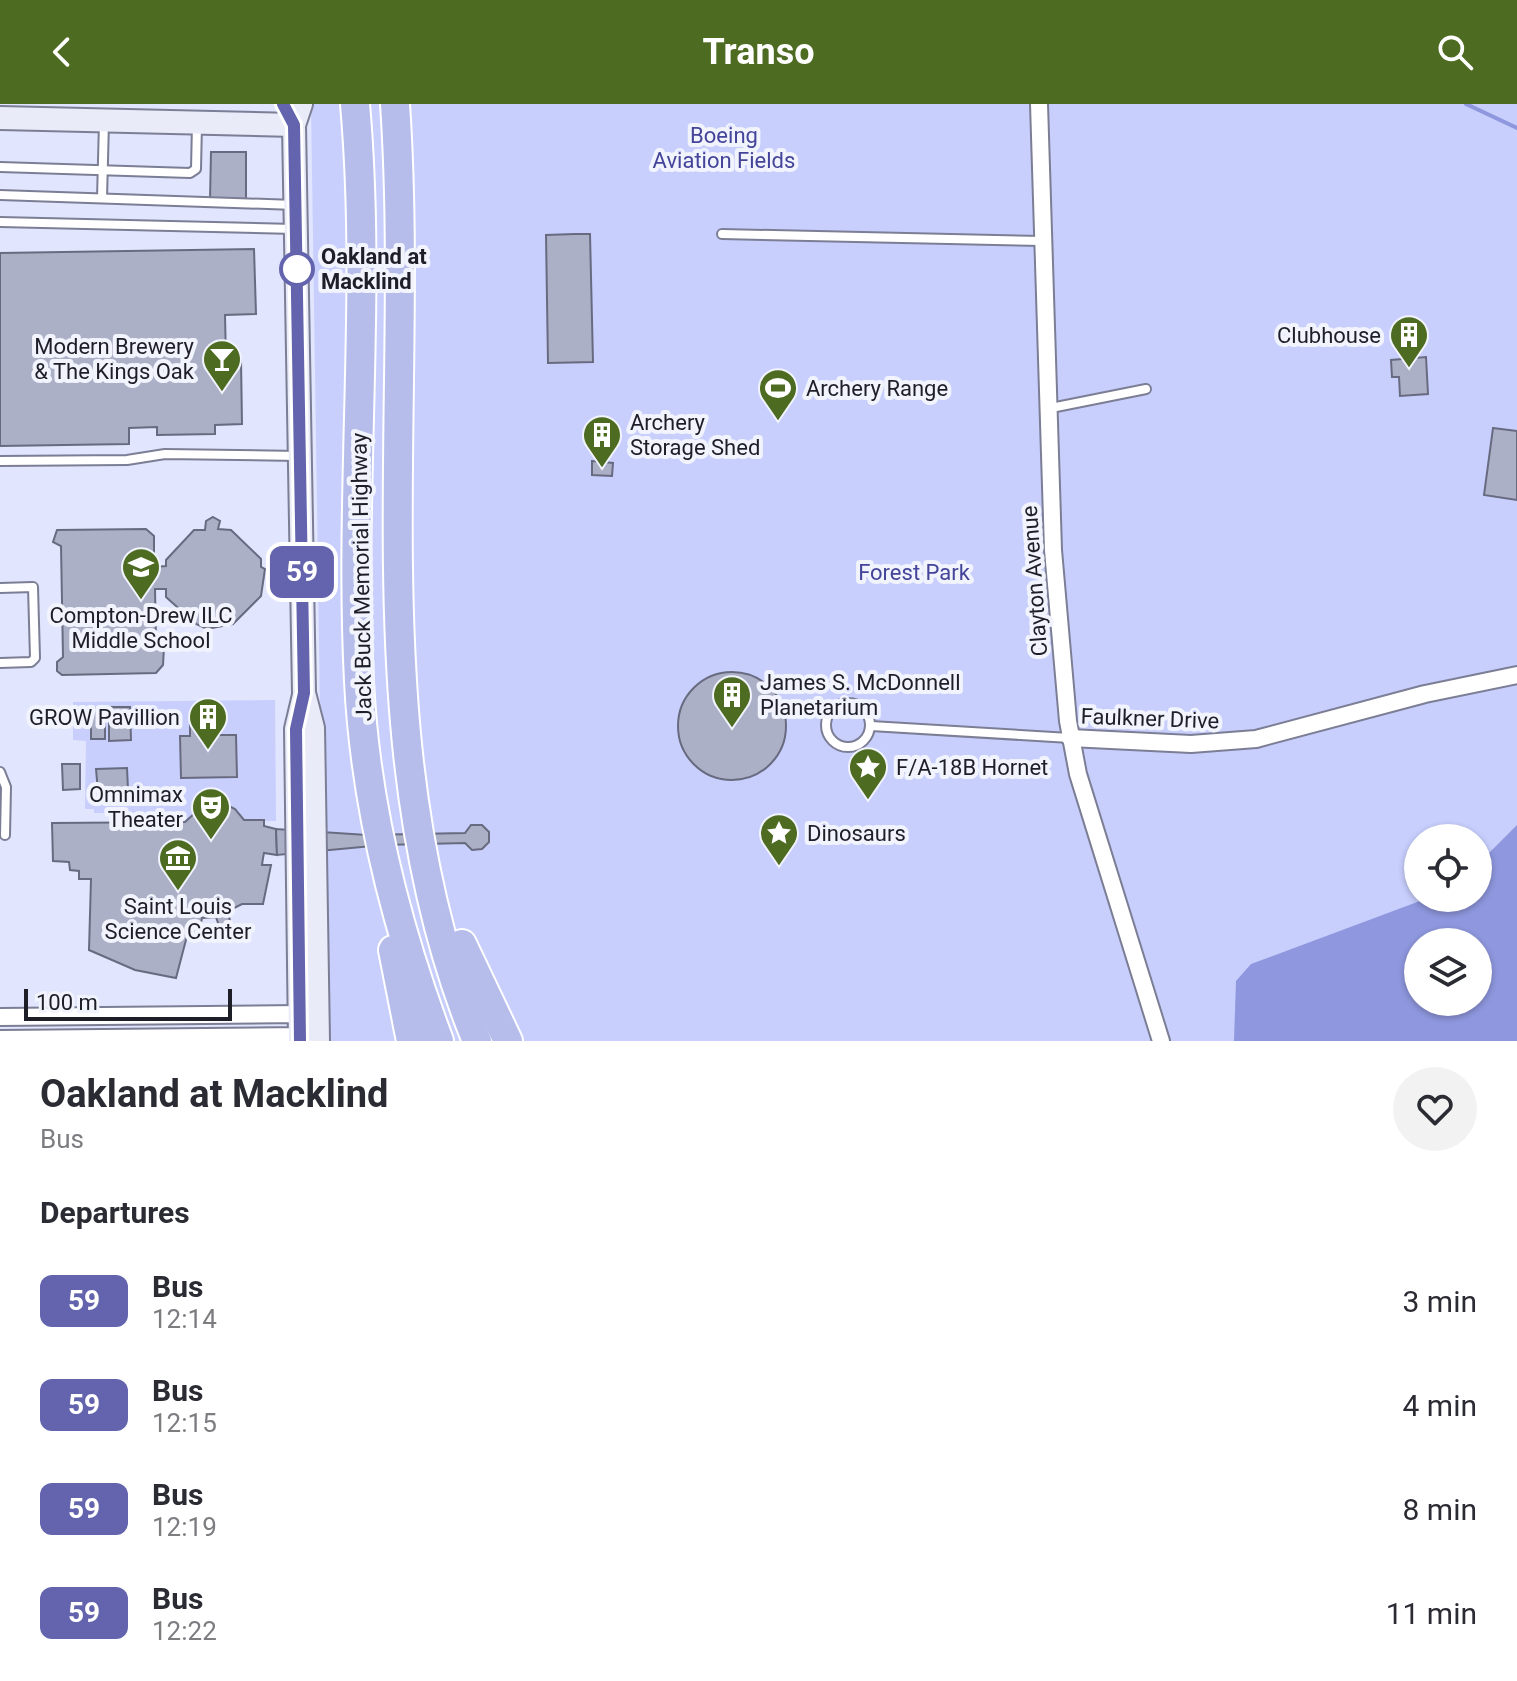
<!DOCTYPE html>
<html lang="en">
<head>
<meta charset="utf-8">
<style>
  body { margin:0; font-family:Roboto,sans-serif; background:#f2f2f3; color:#2b2b33; height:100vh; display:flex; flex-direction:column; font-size:30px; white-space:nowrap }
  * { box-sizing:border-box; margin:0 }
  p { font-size:26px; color:#7c7c81 }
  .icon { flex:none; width:44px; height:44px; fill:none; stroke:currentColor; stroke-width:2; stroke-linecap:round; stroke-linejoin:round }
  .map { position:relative; height:937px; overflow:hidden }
  .drawer { display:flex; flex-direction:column; background:#fff; flex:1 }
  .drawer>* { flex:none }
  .badge { padding:0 16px; border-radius:12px; font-size:28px; line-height:52px }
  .buttons { position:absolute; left:1404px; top:720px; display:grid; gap:16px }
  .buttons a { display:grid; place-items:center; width:88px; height:88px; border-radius:50%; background:#fff; box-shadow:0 2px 6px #0004; font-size:40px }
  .scale { position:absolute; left:24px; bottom:20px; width:208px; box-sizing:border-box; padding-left:8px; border:4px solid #1d1e27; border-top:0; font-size:22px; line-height:28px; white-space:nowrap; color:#1d1e27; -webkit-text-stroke:6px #f1f3fd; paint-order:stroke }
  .map>.badge { position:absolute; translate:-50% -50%; box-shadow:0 0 0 4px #fff }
  h2 { padding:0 40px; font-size:30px; line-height:72px }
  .round { display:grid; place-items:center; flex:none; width:84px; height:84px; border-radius:42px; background:#f2f2f3 }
  .overview { display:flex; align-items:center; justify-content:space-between; height:136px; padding:0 40px }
  h1 { font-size:38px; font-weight:700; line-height:60px }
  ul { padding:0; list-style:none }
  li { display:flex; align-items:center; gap:24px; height:104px; padding:0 40px }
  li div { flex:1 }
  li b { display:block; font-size:30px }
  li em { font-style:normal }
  li .badge { min-width:88px; font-weight:700; text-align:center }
  header { display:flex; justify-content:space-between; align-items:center; height:104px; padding:0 40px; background:#4d6b21; color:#fff; font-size:36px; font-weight:700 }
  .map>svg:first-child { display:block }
</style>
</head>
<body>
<header><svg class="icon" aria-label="back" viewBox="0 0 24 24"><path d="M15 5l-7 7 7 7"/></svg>Transo<svg class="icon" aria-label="search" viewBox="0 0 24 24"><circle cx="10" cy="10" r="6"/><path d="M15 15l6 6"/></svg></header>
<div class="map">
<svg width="1517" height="937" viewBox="0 0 1517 937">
  <rect width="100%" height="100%" fill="#e1e5fd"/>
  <g fill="#c8cffd" fill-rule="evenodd">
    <path d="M 311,0 L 1517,0 L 1517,937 L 325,937 ZM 1418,734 L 1478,734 L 1478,794 L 1418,794 ZM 1418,838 L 1478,838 L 1478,898 L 1418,898 Z"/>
    <polygon points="275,596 276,717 120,719 120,709 94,709 94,705 85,705 86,637 73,636 73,598"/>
  </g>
  <path fill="#8f97de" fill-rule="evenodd" d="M 1517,721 L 1517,937 L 1234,937 L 1236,877 L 1251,860 L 1428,794 L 1478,794 L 1478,760 ZM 1418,838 L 1478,838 L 1478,898 L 1418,898 Z"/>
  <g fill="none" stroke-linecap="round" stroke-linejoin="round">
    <polyline stroke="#8f97de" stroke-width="4" points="1466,0 1517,24"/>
  </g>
  <g fill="#acb0c7" stroke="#686b80" stroke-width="2">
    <polygon points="211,48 246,48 246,97 210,96"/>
    <polygon points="575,130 590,130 593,258 548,259 546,131"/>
    <polygon points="254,145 256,210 225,211 226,256 241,256 242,320 215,321 215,330 157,331 157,323 129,324 129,340 0,342 0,149"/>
    <polygon points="1426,253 1428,290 1400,292 1399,273 1392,273 1391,256"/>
    <polygon points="1493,324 1517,327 1517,396 1484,391"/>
    <polygon points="592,357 613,359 612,372 592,371"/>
    <polygon points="213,413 220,417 218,425 231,426 261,455 261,463 265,465 261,492 233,520 207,525 196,520 166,493 166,485 155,485 156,535 164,543 163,561 156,569 62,571 57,567 57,558 63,553 61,442 53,438 57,426 146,425 154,432 154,463 166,462 166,456 194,426 205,426 206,417"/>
    <circle cx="732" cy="622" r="54"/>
    <polygon points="109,603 130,603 131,636 109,637"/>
    <rect x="91" y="604" width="14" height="31"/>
    <polygon points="190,618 208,618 208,631 236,631 237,673 181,674 180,632 190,632"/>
    <polygon points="62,660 80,660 80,685 63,686"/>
    <polygon points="127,664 128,686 123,686 123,698 99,699 96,665"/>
    <polygon points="219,697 235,705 244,716 264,716 264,722 276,725 277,751 264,749 263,754 262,761 271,761 263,800 242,800 228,807 233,832 221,828 216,813 202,814 199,828 187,832 176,874 135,866 89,846 91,775 79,775 79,767 70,766 69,758 53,757 52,719 185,718 195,709 217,705"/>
    <polygon points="471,721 482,721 489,728 489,738 482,745 472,746 465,739 383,741 277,751 276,725 367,731 465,729"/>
  </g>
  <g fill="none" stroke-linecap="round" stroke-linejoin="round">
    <defs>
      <g id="lane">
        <polyline points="0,63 190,69 196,65 197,20"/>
        <polyline points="0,91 295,101"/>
        <polyline points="102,94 104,18"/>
        <polyline points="0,118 295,125"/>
        <polyline points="722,130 1042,137"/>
        <polyline points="1046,305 1146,285"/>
        <polyline points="0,357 127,356 165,350 299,352"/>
        <polyline points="0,484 33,483 35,554 31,558 0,559"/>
        <circle cx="848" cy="621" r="22"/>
        <polyline points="871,622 1070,634"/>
        <polyline points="0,668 6,683 5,731"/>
      </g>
      <g id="street">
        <polyline points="1039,0 1053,446 1068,617 1078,670 1161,937"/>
        <polyline points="1070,634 1191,640 1256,635 1425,590 1517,571"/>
        <polyline points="0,913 299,910 310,914"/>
        <polyline points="0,935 299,932 309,929"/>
      </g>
      <g id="secondary">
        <polyline points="301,0 294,21 304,589 313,624 318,937"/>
        <polyline points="0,14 294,21"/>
        <polyline points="300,937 296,625 304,591"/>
      </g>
      <g id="highway">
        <path d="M 355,0 C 372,192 349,385 359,577 C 365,700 396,822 439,937"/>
        <path d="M 395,0 C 416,309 355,642 477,937"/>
        <polyline points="462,840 508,937"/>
        <polyline points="393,846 411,937"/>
      </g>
    </defs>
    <use href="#lane" stroke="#7b7e94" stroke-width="12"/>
    <use href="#street" stroke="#7b7e94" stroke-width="20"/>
    <use href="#secondary" stroke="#7b7e94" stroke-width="26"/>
    <use href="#highway" stroke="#fff" stroke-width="32"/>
    <use href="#lane" stroke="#fff" stroke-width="8"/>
    <use href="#street" stroke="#fff" stroke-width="16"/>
    <use href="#secondary" stroke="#e9ebf9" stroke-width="22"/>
    <use href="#highway" stroke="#b7bdeb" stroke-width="28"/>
  </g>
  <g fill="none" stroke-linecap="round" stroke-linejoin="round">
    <defs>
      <polyline id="line" points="283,0 294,21 304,589 296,625 300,937"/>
    </defs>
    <use href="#line" stroke="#fff" stroke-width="18"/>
    <use href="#line" stroke="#6364ad" stroke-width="12"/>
  </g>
  <defs>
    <symbol id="building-pin" viewBox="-11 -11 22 30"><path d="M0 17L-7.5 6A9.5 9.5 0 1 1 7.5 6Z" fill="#4d6b21" stroke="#f1f3fd"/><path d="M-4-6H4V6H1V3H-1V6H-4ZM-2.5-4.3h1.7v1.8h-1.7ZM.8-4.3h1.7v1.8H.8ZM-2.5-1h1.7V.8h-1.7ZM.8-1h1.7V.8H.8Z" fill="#fff"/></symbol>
    <symbol id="bar-pin" viewBox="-11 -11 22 30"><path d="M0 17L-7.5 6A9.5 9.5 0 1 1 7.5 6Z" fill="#4d6b21" stroke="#f1f3fd"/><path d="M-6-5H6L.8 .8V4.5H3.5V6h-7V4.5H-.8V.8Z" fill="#fff"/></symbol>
    <symbol id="stadium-pin" viewBox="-11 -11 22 30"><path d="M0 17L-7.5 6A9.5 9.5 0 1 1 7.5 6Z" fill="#4d6b21" stroke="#f1f3fd"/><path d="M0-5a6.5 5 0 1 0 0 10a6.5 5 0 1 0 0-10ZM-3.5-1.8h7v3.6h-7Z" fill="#fff"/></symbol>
    <symbol id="school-pin" viewBox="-11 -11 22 30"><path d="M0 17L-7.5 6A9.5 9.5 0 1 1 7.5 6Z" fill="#4d6b21" stroke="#f1f3fd"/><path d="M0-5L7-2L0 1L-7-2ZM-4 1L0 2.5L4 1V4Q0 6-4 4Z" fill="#fff"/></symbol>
    <symbol id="sight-pin" viewBox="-11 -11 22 30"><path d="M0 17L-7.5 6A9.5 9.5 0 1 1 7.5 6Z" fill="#4d6b21" stroke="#f1f3fd"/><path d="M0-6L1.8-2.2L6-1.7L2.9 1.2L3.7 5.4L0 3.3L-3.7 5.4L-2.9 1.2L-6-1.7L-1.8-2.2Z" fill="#fff"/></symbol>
    <symbol id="theatre-pin" viewBox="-11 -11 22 30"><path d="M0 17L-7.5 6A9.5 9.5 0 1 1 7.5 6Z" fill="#4d6b21" stroke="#f1f3fd"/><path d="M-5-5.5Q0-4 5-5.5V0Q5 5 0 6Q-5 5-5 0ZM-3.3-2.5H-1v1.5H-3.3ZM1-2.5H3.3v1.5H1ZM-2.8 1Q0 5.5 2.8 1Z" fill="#fff"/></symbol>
    <symbol id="museum-pin" viewBox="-11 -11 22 30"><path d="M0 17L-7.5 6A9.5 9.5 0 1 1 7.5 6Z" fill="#4d6b21" stroke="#f1f3fd"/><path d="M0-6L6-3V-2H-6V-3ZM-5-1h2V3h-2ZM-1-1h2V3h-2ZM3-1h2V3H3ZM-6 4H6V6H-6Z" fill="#fff"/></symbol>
  </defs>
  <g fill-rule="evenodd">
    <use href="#building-pin" x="1387" y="209" width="44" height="60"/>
    <use href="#bar-pin" x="200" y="233" width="44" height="60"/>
    <use href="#stadium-pin" x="756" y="262" width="44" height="60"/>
    <use href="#building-pin" x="580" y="309" width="44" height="60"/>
    <use href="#school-pin" x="119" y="441" width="44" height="60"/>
    <use href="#building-pin" x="710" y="569" width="44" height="60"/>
    <use href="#building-pin" x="186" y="591" width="44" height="60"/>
    <use href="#sight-pin" x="846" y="641" width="44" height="60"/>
    <use href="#theatre-pin" x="189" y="681" width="44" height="60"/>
    <use href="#sight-pin" x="757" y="707" width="44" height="60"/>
    <use href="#museum-pin" x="156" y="732" width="44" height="60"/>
  </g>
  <circle fill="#fff" stroke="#6364ad" stroke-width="4" cx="297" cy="165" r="16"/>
  <g text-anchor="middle" stroke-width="8" stroke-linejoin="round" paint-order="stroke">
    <g font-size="22" fill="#44459a" stroke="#f1f3fd">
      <text x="724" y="39">Boeing<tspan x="724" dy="25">Aviation Fields</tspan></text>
      <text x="914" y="476">Forest Park</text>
    </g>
    <g font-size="22" font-weight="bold" fill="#1d1e27" stroke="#f1f3fd" text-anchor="start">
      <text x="321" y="160">Oakland at<tspan x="321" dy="25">Macklind</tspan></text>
    </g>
    <g font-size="22" fill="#1d1e27" stroke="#f1f3fd" text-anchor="start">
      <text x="1381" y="239" text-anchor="end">Clubhouse</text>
      <text x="194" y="250" text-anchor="end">Modern Brewery<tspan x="194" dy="25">&amp; The Kings Oak</tspan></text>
      <text x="806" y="292">Archery Range</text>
      <text x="630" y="326">Archery<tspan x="630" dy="25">Storage Shed</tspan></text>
      <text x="141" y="519" text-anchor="middle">Compton-Drew ILC<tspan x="141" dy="25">Middle School</tspan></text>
      <text x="760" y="586">James S. McDonnell<tspan x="760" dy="25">Planetarium</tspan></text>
      <text x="180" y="621" text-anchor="end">GROW Pavillion</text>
      <text x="896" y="671">F/A-18B Hornet</text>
      <text x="183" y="698" text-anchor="end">Omnimax<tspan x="183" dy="25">Theater</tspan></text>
      <text x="807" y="737">Dinosaurs</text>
      <text x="178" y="810" text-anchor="middle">Saint Louis<tspan x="178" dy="25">Science Center</tspan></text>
    </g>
    <g font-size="22" fill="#1d1e27" stroke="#f1f3fd">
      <text transform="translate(361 473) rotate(-91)" y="8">Jack Buck Memorial Highway</text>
      <text transform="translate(1034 477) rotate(-94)" y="8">Clayton Avenue</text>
      <text transform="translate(1150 614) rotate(2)" y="8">Faulkner Drive</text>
    </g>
  </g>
</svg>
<div class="buttons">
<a><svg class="icon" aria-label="locate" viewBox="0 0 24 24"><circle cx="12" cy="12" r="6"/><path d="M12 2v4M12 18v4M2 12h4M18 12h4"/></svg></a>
<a><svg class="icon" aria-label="layers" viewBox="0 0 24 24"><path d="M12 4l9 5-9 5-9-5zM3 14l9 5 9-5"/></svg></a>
</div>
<div class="scale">100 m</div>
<b class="badge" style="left:302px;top:468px;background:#6364ad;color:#fff">59</b>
</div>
<section class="drawer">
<div class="overview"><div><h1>Oakland at Macklind</h1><p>Bus</p></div><a class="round"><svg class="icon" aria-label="heart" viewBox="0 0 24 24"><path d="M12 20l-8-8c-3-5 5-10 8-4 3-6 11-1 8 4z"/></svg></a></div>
<h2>Departures</h2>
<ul>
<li><span class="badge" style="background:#6364ad;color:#fff">59</span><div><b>Bus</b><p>12:14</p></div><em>3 min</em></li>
<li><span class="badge" style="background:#6364ad;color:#fff">59</span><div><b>Bus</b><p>12:15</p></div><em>4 min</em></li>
<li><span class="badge" style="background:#6364ad;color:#fff">59</span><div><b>Bus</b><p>12:19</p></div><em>8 min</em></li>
<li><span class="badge" style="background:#6364ad;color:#fff">59</span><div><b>Bus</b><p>12:22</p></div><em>11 min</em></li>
</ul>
</section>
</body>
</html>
